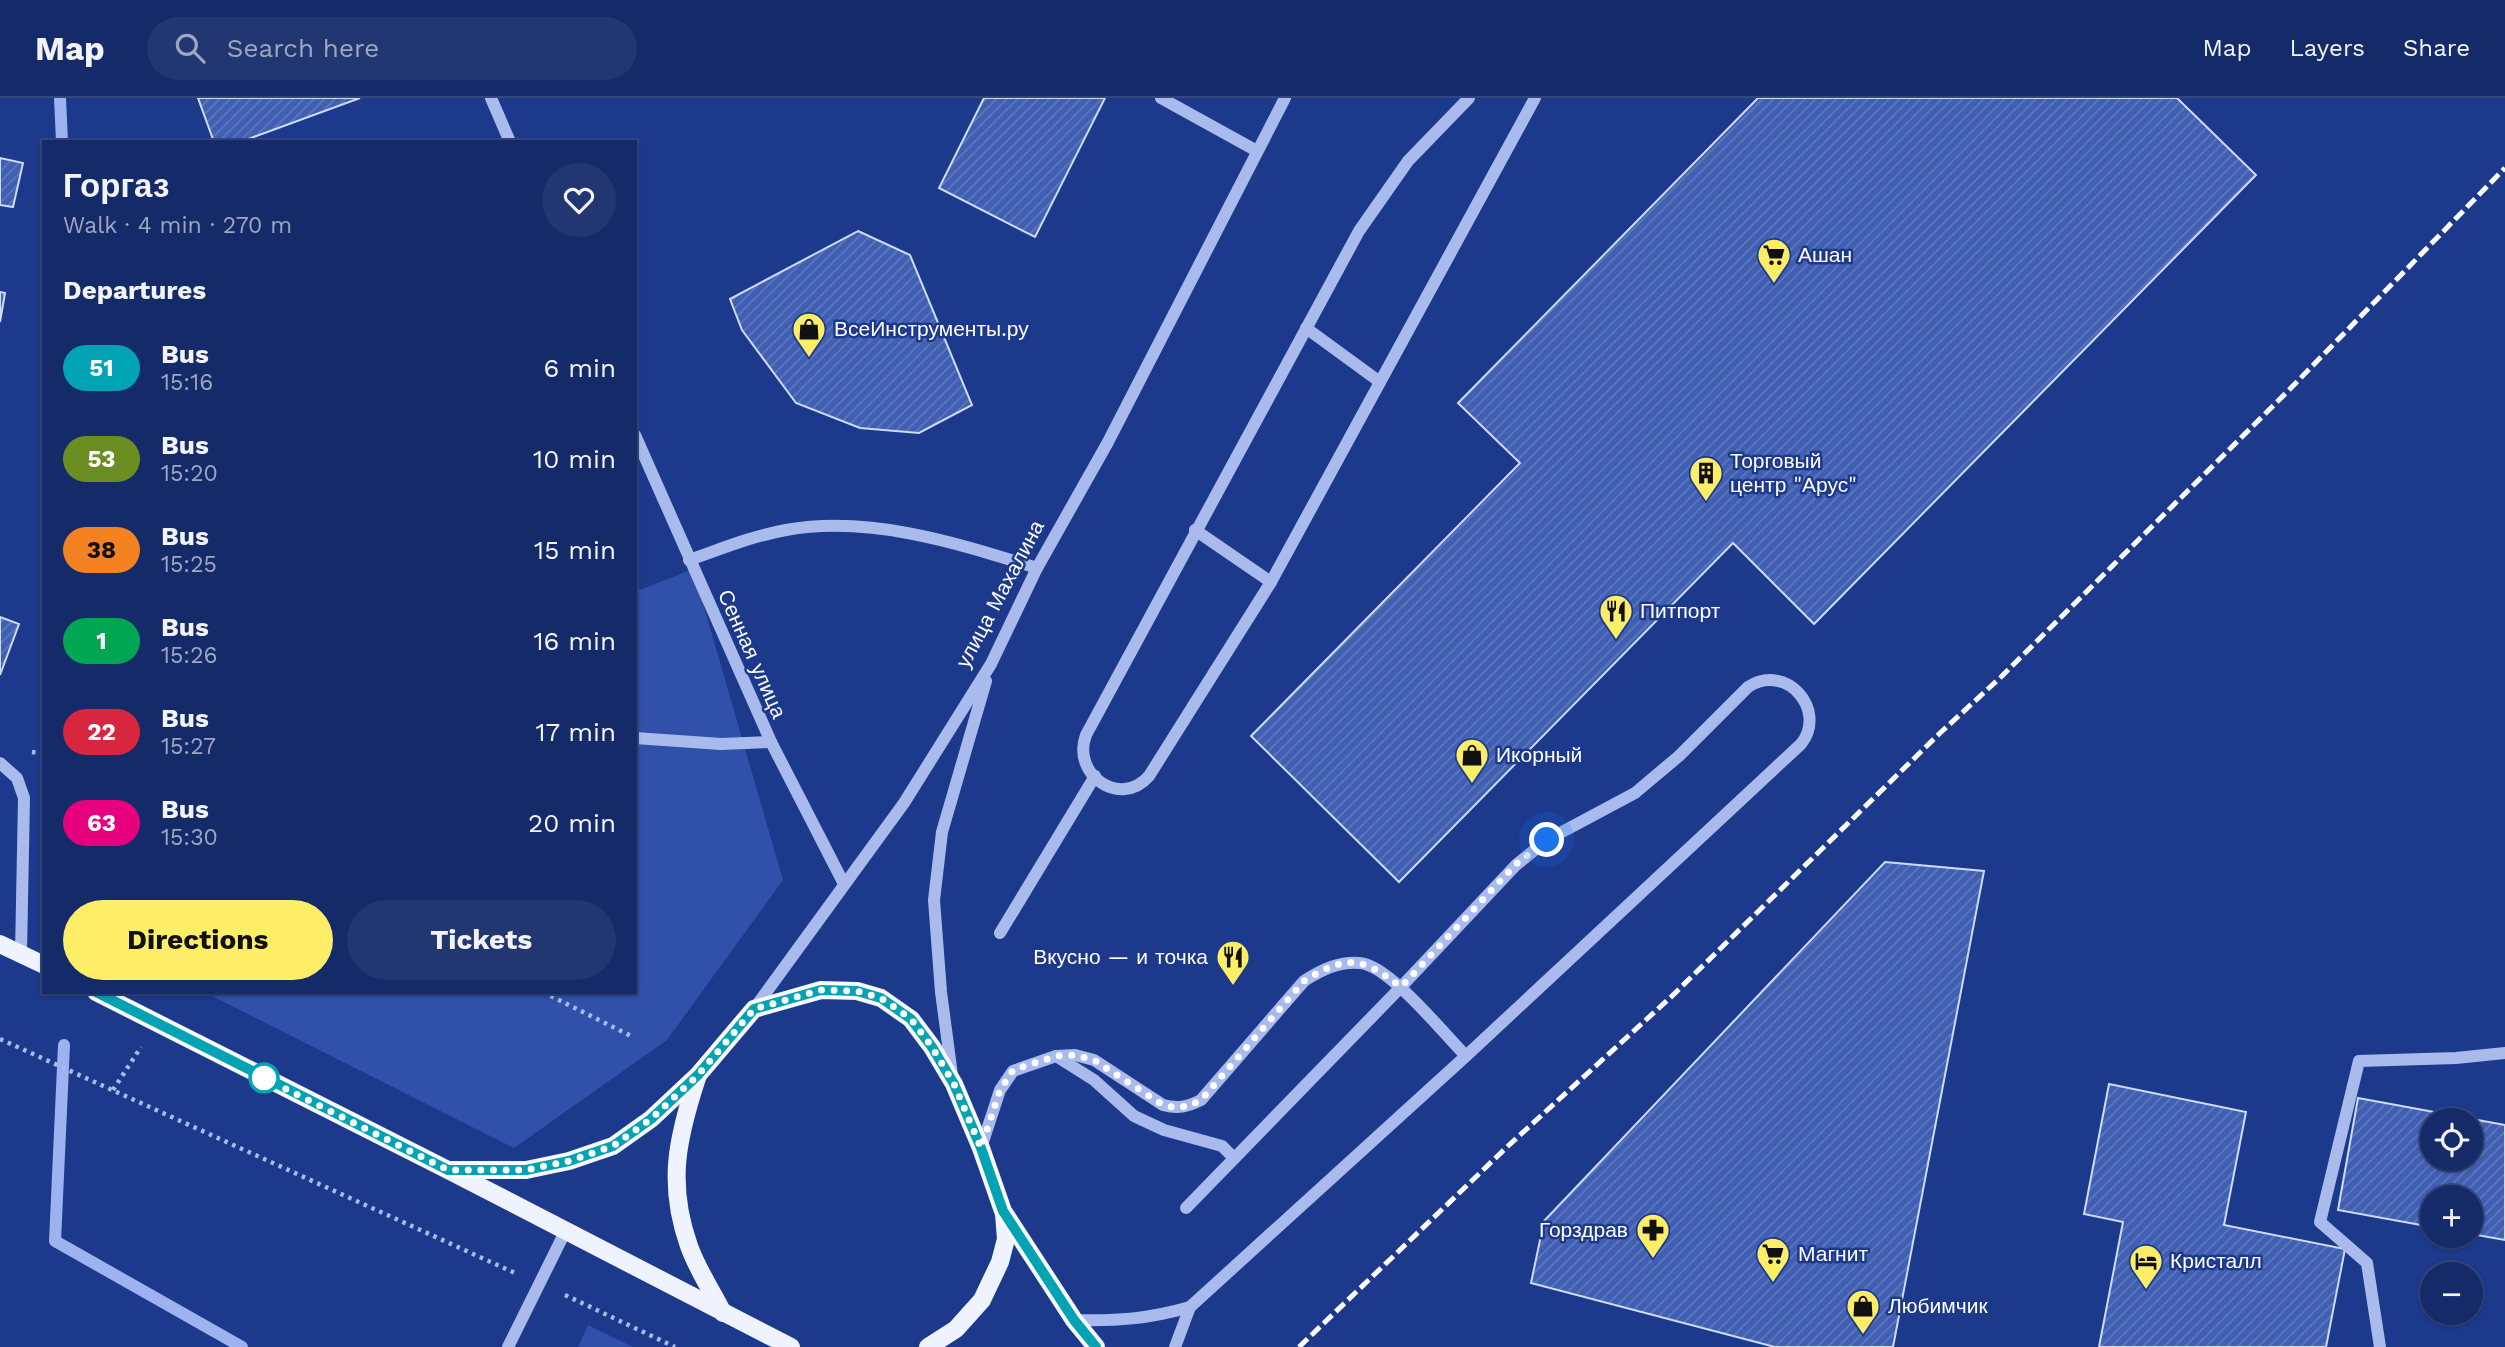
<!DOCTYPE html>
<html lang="en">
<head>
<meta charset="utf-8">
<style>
  body { margin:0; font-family:"Work Sans",sans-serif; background:#223771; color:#f1f3f6; height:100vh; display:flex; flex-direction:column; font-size:26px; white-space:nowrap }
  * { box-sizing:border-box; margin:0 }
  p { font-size:23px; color:#9da7c0 }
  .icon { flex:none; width:38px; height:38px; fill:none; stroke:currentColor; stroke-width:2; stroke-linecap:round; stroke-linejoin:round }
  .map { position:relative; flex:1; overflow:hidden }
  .details { position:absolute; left:42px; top:42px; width:595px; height:854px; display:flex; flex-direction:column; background:#152b69; border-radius:0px; box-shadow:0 2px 5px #0004,0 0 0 2px #34477d }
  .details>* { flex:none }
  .badge { padding:0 14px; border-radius:23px; font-size:24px; line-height:46px }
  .controls { position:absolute; left:2420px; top:1010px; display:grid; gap:14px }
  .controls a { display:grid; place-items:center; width:63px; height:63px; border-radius:50%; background:#152b69; box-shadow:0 2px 5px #0004,0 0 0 2px #34477d; font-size:35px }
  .you { position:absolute; width:35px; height:35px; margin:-18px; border:5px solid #fff; border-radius:50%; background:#1a73e8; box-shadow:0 0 0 10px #1a73e833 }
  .map>.badge { position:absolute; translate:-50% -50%; box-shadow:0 0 0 4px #fff }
  h2 { padding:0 21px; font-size:26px; line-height:63px }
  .round { display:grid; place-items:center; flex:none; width:74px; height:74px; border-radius:37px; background:#223771 }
  .head { display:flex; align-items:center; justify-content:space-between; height:119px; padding:0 21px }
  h1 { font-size:33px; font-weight:700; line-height:52px }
  .button { display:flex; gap:14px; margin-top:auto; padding:14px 21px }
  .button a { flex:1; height:80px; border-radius:42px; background:#fded67; color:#111; font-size:28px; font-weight:700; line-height:80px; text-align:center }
  .button a+a { background:#223771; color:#f1f3f6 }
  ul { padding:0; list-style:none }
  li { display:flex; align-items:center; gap:21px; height:91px; padding:0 21px }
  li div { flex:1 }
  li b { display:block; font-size:26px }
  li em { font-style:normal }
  li .badge { min-width:77px; font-weight:700; text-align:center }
  header { display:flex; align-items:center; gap:42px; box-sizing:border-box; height:98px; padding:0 35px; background:#152b69; border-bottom:2px solid #34477d }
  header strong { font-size:33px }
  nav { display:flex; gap:38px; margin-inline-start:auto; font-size:24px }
  .search { width:490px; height:63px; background:#223771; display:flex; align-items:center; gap:18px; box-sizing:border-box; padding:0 24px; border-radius:38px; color:#9da7c0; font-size:26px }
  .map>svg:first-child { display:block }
</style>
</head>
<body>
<header>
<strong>Map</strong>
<div class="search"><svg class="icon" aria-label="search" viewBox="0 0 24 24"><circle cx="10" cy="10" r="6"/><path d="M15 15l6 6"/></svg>Search here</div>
<nav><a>Map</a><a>Layers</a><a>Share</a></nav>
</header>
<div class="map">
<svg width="2505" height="1249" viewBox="0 0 2505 1249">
  <defs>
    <pattern id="building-hatch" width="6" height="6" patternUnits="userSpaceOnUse" patternTransform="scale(1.75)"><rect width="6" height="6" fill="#415fb2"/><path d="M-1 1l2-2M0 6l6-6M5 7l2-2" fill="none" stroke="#5e77be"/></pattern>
  </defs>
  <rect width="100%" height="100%" fill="#1c398c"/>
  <g fill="#3050aa">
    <polygon points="693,471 783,782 667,942 514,1050 204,894 635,894 635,494"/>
    <polygon points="588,1227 633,1249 578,1249"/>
  </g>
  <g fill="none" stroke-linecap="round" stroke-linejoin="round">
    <g stroke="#9cb3ef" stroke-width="12">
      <polyline points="60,0 62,44"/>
      <polyline points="64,947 55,1143 242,1249"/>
    </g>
  </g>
  <g fill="url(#building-hatch)" stroke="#cedaf9" stroke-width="2" fill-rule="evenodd">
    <polygon points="198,0 360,0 240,44 214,44"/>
    <polygon points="984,0 1105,0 1035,139 939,90"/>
    <polygon points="1758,0 2177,0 2256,77 1814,526 1733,445 1399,784 1251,638 1520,365 1458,305"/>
    <polygon points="0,60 23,65 13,109 0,107"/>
    <polygon points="858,133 910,157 972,307 919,335 860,330 796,305 742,232 730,201"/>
    <polygon points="0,194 5,195 0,224"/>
    <polygon points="0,519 19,526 0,577"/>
    <polygon points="1885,764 1984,773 1893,1249 1775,1249 1531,1185 1544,1123"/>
    <polygon points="2109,986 2246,1014 2224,1127 2345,1151 2326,1249 2099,1249 2123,1124 2084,1116"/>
    <path d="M 2358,1000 L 2505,1027 L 2505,1142 L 2471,1136 L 2471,1099 L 2432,1099 L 2432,1129 L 2338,1112 ZM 2432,1022 L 2471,1022 L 2471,1060 L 2432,1060 Z"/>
  </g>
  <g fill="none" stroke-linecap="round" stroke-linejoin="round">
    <g stroke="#a9bbed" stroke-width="4.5" stroke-dasharray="3.5 5" stroke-linecap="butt">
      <polyline points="32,654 44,656"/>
      <polyline points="543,894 633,939"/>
      <polyline points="0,941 515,1175"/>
      <polyline points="113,992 141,949"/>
      <polyline points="565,1197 675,1249"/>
    </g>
    <g stroke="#a9bbed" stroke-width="12">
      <polyline points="491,0 510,44"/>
      <polyline points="1161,0 1257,53"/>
      <path d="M 1469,0 L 1408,63 L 1359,133 L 1086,637 C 1071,676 1120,711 1149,678 L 1271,484 L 1535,0"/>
      <polyline points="1306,230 1380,284"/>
      <polyline points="635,337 771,644 844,786"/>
      <polyline points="1195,432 1271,484"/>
      <path d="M 689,462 C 721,451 752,438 786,432 C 870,417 957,445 1037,470"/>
      <polyline points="635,640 721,646 771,644"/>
      <polyline points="0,665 17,680 24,700 21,855"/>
      <polyline points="1000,835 1095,678"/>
      <polyline points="754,911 904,705 991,566 1037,470 1108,344 1285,0"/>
      <polyline points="1056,958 1094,982 1134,1018 1164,1032 1222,1048 1234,1060"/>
      <polyline points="952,977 941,894 934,802 942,734 986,583"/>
      <path d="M 981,1050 L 1000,992 L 1013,973 L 1056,958 L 1075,957 L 1094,962 L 1163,1007 C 1178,1011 1187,1009 1201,1002 L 1304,883 C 1321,872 1339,863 1360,865 C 1389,867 1444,936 1466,958"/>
      <path d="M 1074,1222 C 1118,1223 1148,1221 1190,1209"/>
      <polyline points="508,1249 566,1132"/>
      <path d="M 1175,1249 L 1190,1209 L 1466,958 L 1801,646 C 1828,612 1786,564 1748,589 L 1679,658 L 1635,695 L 1547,742 L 1516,767 L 1401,889 L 1186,1110"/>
      <polyline points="2380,1249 2367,1165 2320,1124 2359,963 2456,960 2505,955"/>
    </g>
    <g stroke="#eff2ff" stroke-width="18">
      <polyline points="0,846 44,867"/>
      <polyline points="96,894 448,1072 791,1249"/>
      <path d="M 697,980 C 677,1041 667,1086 689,1148 C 697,1171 712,1193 723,1215"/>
      <polyline points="448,1072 526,1072 569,1063 613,1048 651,1021 698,977 754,911 821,892 857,893 881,900 911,921 932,949 954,986 981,1050 1003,1113 1074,1222 1096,1249"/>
      <polyline points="928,1249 956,1231 982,1202 1000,1164 1006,1141 1004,1116"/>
    </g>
    <polyline stroke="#fff" stroke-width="5" stroke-dasharray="12 5" stroke-linecap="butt" points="1299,1249 1508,1048 1671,899 1939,636 2001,579 2288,293 2505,70"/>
  </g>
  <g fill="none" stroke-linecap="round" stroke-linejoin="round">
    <defs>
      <polyline id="line" points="96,894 448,1072 526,1072 569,1063 613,1048 651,1021 698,977 754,911 821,892 857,893 881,900 911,921 932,949 954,986 981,1050 1003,1113 1074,1222 1096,1249"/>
    </defs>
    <use href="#line" stroke="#fff" stroke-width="16"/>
    <use href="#line" stroke="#00a3b4" stroke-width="10"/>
    <path stroke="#fff" stroke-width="7" stroke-dasharray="0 12.6" d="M 264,980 L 258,977 L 448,1072 L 526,1072 L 569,1063 L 613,1048 L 651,1021 L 698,977 L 754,911 L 821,892 L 857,893 L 881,900 L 911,921 L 932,949 L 954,986 L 981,1050 L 1000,992 L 1013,972 L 1056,958 L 1075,957 L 1094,962 L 1163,1007 C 1178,1011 1187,1009 1201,1002 L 1304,883 C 1347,856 1362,859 1401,889 L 1516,766 L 1547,742"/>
  </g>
  <defs>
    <symbol id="supermarket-pin" viewBox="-11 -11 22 30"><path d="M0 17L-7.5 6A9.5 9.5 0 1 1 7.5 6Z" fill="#fded67" stroke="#1c398c"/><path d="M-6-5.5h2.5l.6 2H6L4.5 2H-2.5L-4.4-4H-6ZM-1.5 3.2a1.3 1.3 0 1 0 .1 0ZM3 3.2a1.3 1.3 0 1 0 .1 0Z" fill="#111"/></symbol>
    <symbol id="shop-pin" viewBox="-11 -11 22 30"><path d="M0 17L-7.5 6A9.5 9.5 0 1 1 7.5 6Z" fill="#fded67" stroke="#1c398c"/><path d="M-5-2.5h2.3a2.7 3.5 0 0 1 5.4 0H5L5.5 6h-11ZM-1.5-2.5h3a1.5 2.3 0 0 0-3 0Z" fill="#111"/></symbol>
    <symbol id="building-pin" viewBox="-11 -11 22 30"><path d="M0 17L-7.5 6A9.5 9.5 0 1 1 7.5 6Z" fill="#fded67" stroke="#1c398c"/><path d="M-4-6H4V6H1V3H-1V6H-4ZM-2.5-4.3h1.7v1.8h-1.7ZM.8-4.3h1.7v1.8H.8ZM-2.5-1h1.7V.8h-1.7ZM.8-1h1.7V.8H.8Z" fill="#111"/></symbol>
    <symbol id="restaurant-pin" viewBox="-11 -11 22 30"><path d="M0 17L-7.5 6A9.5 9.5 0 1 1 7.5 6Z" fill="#fded67" stroke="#1c398c"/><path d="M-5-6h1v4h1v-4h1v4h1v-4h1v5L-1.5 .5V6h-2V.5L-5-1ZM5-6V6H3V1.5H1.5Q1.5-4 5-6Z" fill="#111"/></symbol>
    <symbol id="pharmacy-pin" viewBox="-11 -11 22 30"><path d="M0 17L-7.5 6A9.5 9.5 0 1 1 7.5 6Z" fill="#fded67" stroke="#1c398c"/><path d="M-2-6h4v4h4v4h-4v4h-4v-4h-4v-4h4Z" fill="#111"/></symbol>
    <symbol id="hotel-pin" viewBox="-11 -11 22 30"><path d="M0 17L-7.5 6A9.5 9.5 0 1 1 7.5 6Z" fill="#fded67" stroke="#1c398c"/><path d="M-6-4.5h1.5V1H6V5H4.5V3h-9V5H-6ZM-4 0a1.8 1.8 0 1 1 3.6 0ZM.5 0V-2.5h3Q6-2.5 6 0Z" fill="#111"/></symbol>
  </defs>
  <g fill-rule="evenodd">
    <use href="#supermarket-pin" x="1755" y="138" width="38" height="52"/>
    <use href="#shop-pin" x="790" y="212" width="38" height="52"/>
    <use href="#building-pin" x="1687" y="356" width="38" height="52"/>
    <use href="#restaurant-pin" x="1597" y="494" width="38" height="52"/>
    <use href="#shop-pin" x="1453" y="638" width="38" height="52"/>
    <use href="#restaurant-pin" x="1214" y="840" width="38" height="52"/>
    <use href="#pharmacy-pin" x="1634" y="1113" width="38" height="52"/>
    <use href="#supermarket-pin" x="1754" y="1137" width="38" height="52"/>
    <use href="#hotel-pin" x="2127" y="1144" width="38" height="52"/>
    <use href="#shop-pin" x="1844" y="1189" width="38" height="52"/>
  </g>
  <circle fill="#fff" stroke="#00a3b4" stroke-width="3.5" cx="264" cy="980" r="14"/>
  <g text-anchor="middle" stroke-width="5" stroke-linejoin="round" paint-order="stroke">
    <g font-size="21" fill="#fff" stroke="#1c398c" text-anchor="start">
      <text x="1798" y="164">Ашан</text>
      <text x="834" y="238">ВсеИнструменты.ру</text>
      <text x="1730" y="370">Торговый<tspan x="1730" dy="24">центр "Арус"</tspan></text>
      <text x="1640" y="520">Питпорт</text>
      <text x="1496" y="664">Икорный</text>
      <text x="1208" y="866" text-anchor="end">Вкусно — и точка</text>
      <text x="1628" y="1139" text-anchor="end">Горздрав</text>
      <text x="1798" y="1163">Магнит</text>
      <text x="2170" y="1170">Кристалл</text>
      <text x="1888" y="1215">Любимчик</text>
    </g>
    <g font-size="21" fill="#fff" stroke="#1c398c">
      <text transform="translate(1000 496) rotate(-62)" y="7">улица Махалина</text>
      <text transform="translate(752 556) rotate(66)" y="7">Сенная улица</text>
    </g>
  </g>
</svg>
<div class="controls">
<a><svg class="icon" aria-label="locate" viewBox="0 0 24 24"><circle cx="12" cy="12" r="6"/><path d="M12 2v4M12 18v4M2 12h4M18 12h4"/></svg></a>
<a>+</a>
<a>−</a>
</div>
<div class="you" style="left:1547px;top:742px"></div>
<section class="details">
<div class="head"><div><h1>Горгаз</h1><p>Walk · 4 min · 270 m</p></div><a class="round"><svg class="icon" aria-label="heart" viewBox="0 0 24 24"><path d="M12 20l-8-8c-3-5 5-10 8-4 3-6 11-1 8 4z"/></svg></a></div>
<h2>Departures</h2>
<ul>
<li><span class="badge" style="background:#00a3b4;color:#fff">51</span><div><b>Bus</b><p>15:16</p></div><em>6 min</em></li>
<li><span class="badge" style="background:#6b8e23;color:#fff">53</span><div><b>Bus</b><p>15:20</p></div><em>10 min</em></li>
<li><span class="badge" style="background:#f58220;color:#111">38</span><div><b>Bus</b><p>15:25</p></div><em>15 min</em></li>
<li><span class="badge" style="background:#00a651;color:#fff">1</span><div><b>Bus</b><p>15:26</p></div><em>16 min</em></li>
<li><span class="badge" style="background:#d7263d;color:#fff">22</span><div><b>Bus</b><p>15:27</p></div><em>17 min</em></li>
<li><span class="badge" style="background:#e6007e;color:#fff">63</span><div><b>Bus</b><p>15:30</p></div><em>20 min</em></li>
</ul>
<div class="button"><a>Directions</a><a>Tickets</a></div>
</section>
</div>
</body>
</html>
